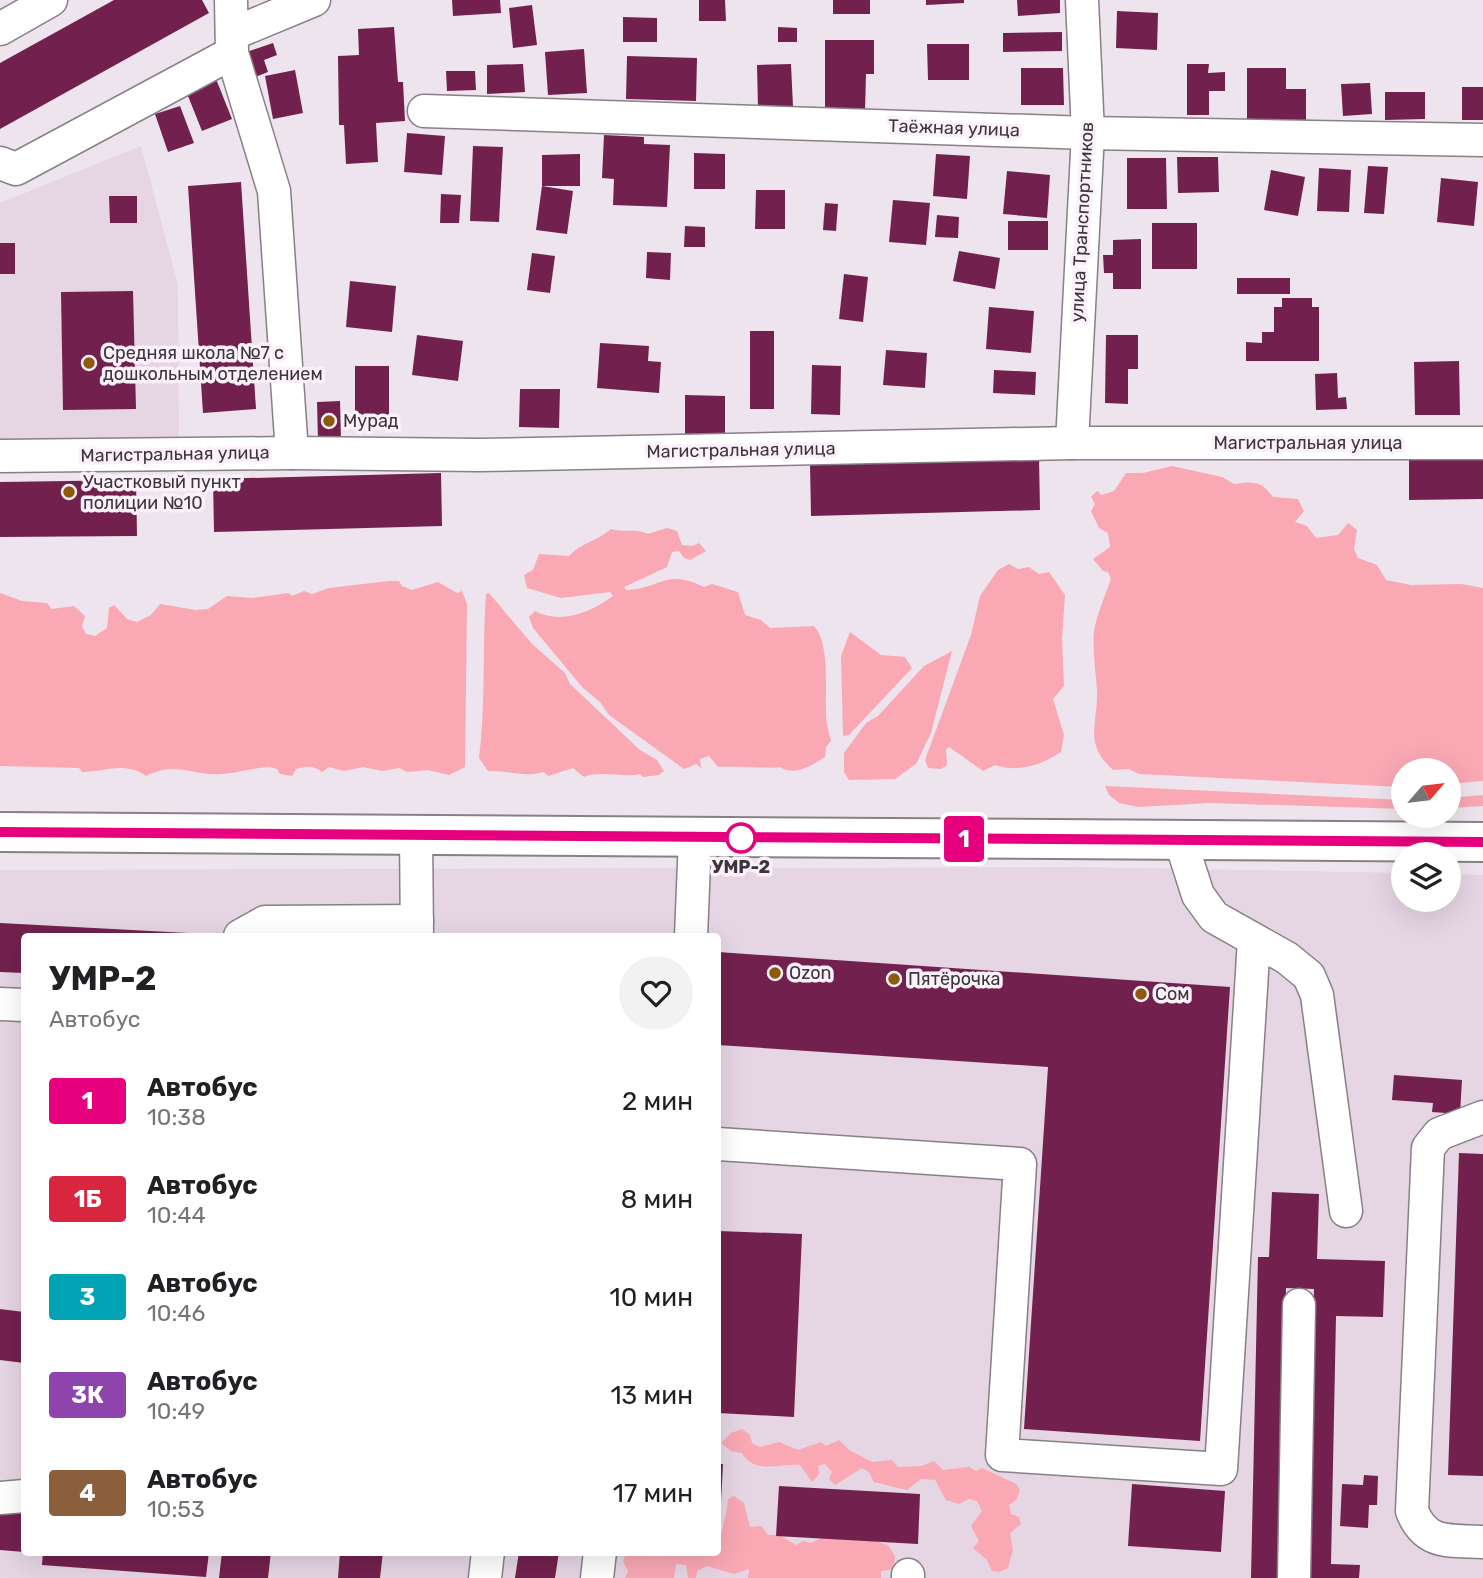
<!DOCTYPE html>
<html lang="ru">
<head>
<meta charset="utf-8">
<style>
  body { margin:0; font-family:Rubik,sans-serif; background:#f2f2f2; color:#202124; height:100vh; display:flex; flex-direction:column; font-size:26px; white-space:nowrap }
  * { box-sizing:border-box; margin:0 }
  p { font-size:23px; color:#757577 }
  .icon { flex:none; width:38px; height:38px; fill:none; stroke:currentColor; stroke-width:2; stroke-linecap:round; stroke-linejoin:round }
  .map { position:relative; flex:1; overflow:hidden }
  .panel { position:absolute; left:21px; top:933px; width:700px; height:623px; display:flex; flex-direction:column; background:#fff; border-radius:7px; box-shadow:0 7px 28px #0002 }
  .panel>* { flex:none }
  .badge { padding:0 14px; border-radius:5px; font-size:24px; line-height:46px }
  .needle { width:46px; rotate:62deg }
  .controls { position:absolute; left:1391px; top:758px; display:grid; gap:14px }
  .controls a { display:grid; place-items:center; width:70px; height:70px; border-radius:50%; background:#fff; box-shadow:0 7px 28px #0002; font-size:35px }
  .map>.badge { position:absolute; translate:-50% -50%; box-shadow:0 0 0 4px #fff }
  .round { display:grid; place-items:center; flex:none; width:74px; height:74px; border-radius:37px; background:#f2f2f2 }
  .head { display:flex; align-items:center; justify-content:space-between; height:119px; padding:0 28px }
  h1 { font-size:33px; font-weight:700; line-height:52px }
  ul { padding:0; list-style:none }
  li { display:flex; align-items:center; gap:21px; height:98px; padding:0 28px }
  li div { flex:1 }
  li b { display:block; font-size:26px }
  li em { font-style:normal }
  li .badge { min-width:77px; font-weight:700; text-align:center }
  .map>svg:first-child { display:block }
</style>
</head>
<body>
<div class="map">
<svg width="1483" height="1578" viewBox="0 0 1483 1578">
  <rect width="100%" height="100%" fill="#eee4ed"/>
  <g fill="#e6d5e3" fill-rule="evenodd">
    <polygon points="141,146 178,285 179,441 0,440 0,203"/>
    <path d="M 1080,867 L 1403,873 L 1404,900 L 1449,900 L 1449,874 L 1483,875 L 1483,1578 L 0,1578 L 0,870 ZM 24,936 L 718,936 L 718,1552 L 24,1552 Z"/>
  </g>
  <g fill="#f9a8b4">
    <path d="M 1172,466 L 1222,477 L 1234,484 C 1253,481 1262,481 1273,497 L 1298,499 L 1304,511 L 1295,522 L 1307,526 L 1316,538 L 1338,535 L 1348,523 L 1357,530 L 1354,549 L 1358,558 L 1377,565 L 1386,580 L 1411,585 L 1461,584 L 1483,588 L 1483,781 L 1449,784 L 1449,770 L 1404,770 L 1403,787 L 1139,774 L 1129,769 L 1113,770 C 1083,743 1098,725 1097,691 C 1096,671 1092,651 1094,631 C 1097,614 1105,596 1111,579 L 1108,572 L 1103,571 L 1093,559 L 1110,547 L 1108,533 L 1099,528 L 1091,511 L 1095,504 L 1091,497 L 1097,491 L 1102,495 L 1114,491 L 1126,473 L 1143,473 Z"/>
    <path d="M 667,528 L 677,531 L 682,545 L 693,546 L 699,543 L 706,551 L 690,560 L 684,558 L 679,551 L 672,552 L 667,567 L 624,587 L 626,590 C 661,589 665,568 704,587 L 712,584 L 738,592 L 745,615 L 761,620 L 770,628 L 814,626 C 830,643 825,690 826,713 C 826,723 829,732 831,741 L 826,747 L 825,757 C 812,765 795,777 780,767 C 776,769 729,766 718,767 L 709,756 L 700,759 L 701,768 L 696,764 L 684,769 L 609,715 L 600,702 L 583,688 L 533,628 L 529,617 L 535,611 C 560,625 592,612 613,596 L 610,592 L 561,598 L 527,588 L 524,575 L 533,570 L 539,554 L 569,556 C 582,542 596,542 611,529 C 624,533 636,528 648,534 Z"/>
    <path d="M 1009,564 L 1018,569 L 1029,567 L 1039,574 L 1049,572 L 1065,595 L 1062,639 L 1064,686 L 1053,699 L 1064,735 L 1061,752 C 1041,765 1019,773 995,765 L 983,771 L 949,747 L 946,749 L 947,765 L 941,769 L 928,768 L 925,760 L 971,635 L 980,596 L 998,570 Z"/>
    <path d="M 389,581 L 399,581 L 402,586 L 412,590 L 438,582 L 457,593 L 462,591 L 467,604 L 465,767 L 449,775 L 428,770 L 407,772 L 399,768 L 382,771 L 363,767 L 344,771 L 329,767 L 322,772 C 313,765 307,766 296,769 L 292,776 L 280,774 L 277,769 L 270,767 C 251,768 239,773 222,774 C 194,777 178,760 146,776 C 125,761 105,772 82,772 L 79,768 L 0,766 L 0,593 L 22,601 L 47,603 L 52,609 L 74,606 L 85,616 L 82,626 L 86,634 L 95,636 L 107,628 L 109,608 L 114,605 L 127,619 L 137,622 L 151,615 L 160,604 L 196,610 L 208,609 L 227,596 L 253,598 L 289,593 L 292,596 L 304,591 L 312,594 L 329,588 Z"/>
    <path d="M 489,593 L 532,644 L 565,673 L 570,684 L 640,750 L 657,760 L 664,771 L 659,775 L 643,777 L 640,774 C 628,778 597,770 584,777 L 573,768 L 548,776 L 544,772 C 521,778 510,770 488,771 L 479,758 C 486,704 482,649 486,594 Z"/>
    <polygon points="850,632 881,655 905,657 912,668 849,735 843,736 841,656"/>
    <polygon points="952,651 931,733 916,764 895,779 849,780 844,772 844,753 866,723 878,716 924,666"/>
    <polygon points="1105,786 1403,800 1403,809 1210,803 1138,807 1119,803 1109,795"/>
    <polygon points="1483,795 1483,806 1449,808 1449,798"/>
    <path d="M 742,1429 L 750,1435 L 752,1443 L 760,1447 L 779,1442 L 798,1450 L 821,1442 L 826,1446 L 839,1440 L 849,1450 L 872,1462 L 892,1460 L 898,1467 L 922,1466 L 934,1461 L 943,1470 L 969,1467 L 976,1471 L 982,1468 L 1016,1484 L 1020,1490 L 1016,1500 L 1009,1505 L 1011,1514 L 1019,1517 L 1021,1524 L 1010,1533 L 1013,1550 L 1008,1568 L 999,1572 L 992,1571 L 987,1560 L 973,1548 L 979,1541 L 971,1526 L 982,1511 L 977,1501 L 969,1499 L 959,1504 L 946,1500 L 935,1480 L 921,1479 L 907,1490 L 874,1482 L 869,1472 L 862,1468 L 835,1485 L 829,1479 L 832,1472 L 825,1464 L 818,1466 L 819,1474 L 812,1482 L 800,1465 C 781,1463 754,1475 742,1453 L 731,1451 L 721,1443 L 731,1433 Z"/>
    <path d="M 734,1496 L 744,1503 L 750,1527 L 761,1526 L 768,1535 L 779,1535 L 796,1545 L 803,1541 L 811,1543 L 839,1530 L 888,1545 L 895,1556 L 894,1569 L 881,1571 L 881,1578 L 748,1578 L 749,1569 L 734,1574 L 707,1566 L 697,1571 L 696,1578 L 688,1578 L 686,1565 L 676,1564 L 674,1578 L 625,1578 L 628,1571 L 623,1561 L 627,1552 L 702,1552 L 704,1556 L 720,1553 C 719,1532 727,1519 728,1499 Z"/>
  </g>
  <g fill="#72214e">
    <polygon points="114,0 202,0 209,13 0,129 0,63"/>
    <polygon points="452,0 500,0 501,13 453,16"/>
    <polygon points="699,0 725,0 726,21 699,21"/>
    <rect x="833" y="0" width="37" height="14"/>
    <polygon points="926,0 964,0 964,3 926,5"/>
    <polygon points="1017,0 1060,0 1060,13 1018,16"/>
    <polygon points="532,5 537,45 513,48 509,8"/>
    <polygon points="1117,11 1158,13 1157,50 1116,48"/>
    <polygon points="623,17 657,18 657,42 623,42"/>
    <polygon points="394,27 398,82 403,82 405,121 376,123 378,162 346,164 344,125 339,125 338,56 359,55 358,29"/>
    <polygon points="778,27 797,28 797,42 778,42"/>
    <polygon points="1062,32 1062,51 1003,52 1003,33"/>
    <polygon points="825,40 874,40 874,74 866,74 865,111 825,111"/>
    <polygon points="273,43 277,55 264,60 268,72 253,78 244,53"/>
    <polygon points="927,44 969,44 969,80 928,80"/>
    <polygon points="584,49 587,93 548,95 545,52"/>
    <polygon points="627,56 697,58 696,101 626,99"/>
    <polygon points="523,64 525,92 487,94 487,65"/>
    <polygon points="791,64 793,107 758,108 757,65"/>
    <polygon points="1187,64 1209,64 1208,73 1225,72 1225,91 1209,91 1209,115 1187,115"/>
    <polygon points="1021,68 1063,68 1064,105 1021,105"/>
    <polygon points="1247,68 1286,68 1286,89 1306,89 1306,120 1247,120"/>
    <polygon points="295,70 303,113 273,119 265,76"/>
    <polygon points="446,71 475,71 476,90 447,91"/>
    <polygon points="216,79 232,119 202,131 186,91"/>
    <polygon points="1370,83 1372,114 1343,116 1341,84"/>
    <rect x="1462" y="87" width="21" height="33"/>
    <polygon points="1385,92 1425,92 1425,119 1385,120"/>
    <polygon points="180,106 194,143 168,152 155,114"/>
    <polygon points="407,133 445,136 442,175 404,172"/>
    <polygon points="604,135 644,137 644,144 670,145 667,207 613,205 614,179 602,178"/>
    <polygon points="473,146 503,147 499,222 470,221"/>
    <polygon points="694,153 725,154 725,189 694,189"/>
    <polygon points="580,154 580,186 542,186 573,191 567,234 536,230 542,186 542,155"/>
    <polygon points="936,154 970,156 967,199 933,196"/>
    <polygon points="1177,157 1218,157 1219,192 1178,193"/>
    <polygon points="1127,158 1166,158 1167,209 1127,209"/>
    <polygon points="1368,166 1388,167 1384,214 1364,213"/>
    <polygon points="1319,168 1351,170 1349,212 1317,211"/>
    <polygon points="1271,170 1305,177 1298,216 1264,210"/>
    <polygon points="1007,171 1050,175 1047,218 1003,214"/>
    <polygon points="1441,178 1478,182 1474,226 1437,222"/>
    <polygon points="241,182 256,409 203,413 188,186"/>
    <polygon points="756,190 785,190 785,229 755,229"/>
    <polygon points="441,194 461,195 459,223 440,223"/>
    <polygon points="109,196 137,196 137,223 110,223"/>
    <polygon points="893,200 930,203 926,245 889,242"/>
    <polygon points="825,203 838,204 836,231 823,230"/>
    <polygon points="937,215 959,217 958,238 935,237"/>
    <rect x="1008" y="221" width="40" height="29"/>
    <rect x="1152" y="223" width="45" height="46"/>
    <polygon points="685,226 705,227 705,247 684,247"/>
    <polygon points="1141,239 1141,289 1113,289 1113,273 1104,273 1103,255 1113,255 1113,240"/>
    <rect x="0" y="243" width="15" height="31"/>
    <polygon points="959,251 1000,258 995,289 953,281"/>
    <polygon points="647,252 671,253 670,280 646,278"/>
    <polygon points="532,253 555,256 550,293 527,290"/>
    <polygon points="844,274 868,277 863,322 839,319"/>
    <rect x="1237" y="278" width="53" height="16"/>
    <polygon points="350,281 396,286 392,332 346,327"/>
    <polygon points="133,291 136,409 63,410 61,292"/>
    <polygon points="1282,298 1312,298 1312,307 1319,307 1319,361 1246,361 1246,342 1262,343 1262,332 1274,332 1274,307 1282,307"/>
    <polygon points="989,307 1034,311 1031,353 986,349"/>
    <rect x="750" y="331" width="24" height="78"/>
    <polygon points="417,335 463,341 458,381 412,375"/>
    <polygon points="1106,335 1138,335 1138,369 1128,369 1128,404 1105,403"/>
    <polygon points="600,343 649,346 648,361 661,362 659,393 597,388"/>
    <polygon points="886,350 927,353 925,388 883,385"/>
    <polygon points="1459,361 1460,415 1415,415 1414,362"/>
    <polygon points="812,365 841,366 840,415 811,414"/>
    <rect x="355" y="366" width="34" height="62"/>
    <polygon points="994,370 1036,372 1035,395 993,393"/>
    <polygon points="1337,373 1338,398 1346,397 1347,409 1316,410 1315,374"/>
    <polygon points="520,389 560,389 559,428 519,427"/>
    <polygon points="685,395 725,396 725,434 685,434"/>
    <polygon points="340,401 341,440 318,441 317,402"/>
    <polygon points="1483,450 1483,499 1409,500 1409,451"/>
    <polygon points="1039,457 1040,510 811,516 810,463"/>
    <polygon points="441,473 442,526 214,532 213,479"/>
    <polygon points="136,480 137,536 0,537 0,482"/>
    <polygon points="0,923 188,933 188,936 24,936 24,973 0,972"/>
    <polygon points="718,952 1230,987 1200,1441 1024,1429 1048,1067 718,1045"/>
    <polygon points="1394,1075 1462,1080 1460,1114 1432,1112 1433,1103 1392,1100"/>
    <polygon points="1459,1153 1483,1154 1483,1476 1448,1475"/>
    <polygon points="1272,1192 1319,1194 1317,1259 1385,1261 1383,1317 1336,1316 1331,1564 1360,1565 1359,1578 1308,1578 1314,1289 1286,1288 1280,1578 1251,1578 1258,1257 1269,1257"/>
    <polygon points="718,1231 802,1234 794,1417 718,1413"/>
    <polygon points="0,1309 24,1312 24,1363 0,1360"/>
    <polygon points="718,1464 723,1464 720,1520 718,1520"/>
    <polygon points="1364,1475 1378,1476 1377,1505 1369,1505 1368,1528 1340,1526 1342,1484 1363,1485"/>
    <polygon points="1132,1484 1225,1491 1221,1552 1128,1546"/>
    <polygon points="779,1486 920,1494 918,1544 776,1536"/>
    <polygon points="0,1512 24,1514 24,1552 0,1550"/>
    <polygon points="43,1552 209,1552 206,1577 42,1565"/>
    <polygon points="222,1552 271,1552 268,1578 219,1578"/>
    <polygon points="340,1552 383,1552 380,1578 338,1578"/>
    <polygon points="519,1552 559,1552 555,1578 515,1578"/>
  </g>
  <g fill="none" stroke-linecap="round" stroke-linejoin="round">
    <defs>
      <g id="minor">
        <polyline points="231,0 232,53 274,191 292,453"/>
        <polyline points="0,29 51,0"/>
        <polyline points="232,34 314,0"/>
        <polyline points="424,111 1088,133 1483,140"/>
        <polyline points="0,163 16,169 232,53"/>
        <polyline points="1072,443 1088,133 1082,0"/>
        <polyline points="0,456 292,453 480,455 1072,443 1483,443"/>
        <polyline points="416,835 417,936"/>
        <polyline points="1181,842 1198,895 1214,917 1287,958 1309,976 1317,995 1346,1211"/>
        <polyline points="240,936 265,922 417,921"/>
        <polyline points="691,936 695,838"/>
        <polyline points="0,1004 24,1005"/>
        <path d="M 1483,1117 L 1439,1134 L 1428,1148 L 1412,1511 C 1426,1546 1450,1540 1483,1542"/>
        <polyline points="718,1144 1020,1164 1002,1455 1221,1469 1254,940"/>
        <polyline points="0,1498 24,1496"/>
        <polyline points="485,1578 488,1552"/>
        <polyline points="597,1578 600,1552"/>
        <polyline points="908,1578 908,1575"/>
        <polyline points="1294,1578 1299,1305"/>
      </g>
      <polyline id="major" points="0,832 1483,842"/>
    </defs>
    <use href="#minor" stroke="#887f87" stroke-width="35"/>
    <use href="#major" stroke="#887f87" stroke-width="42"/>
    <use href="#minor" stroke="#fff" stroke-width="32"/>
    <use href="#major" stroke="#fff" stroke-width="38"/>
  </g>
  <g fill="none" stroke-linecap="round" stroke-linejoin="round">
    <defs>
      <polyline id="line" points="0,832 1483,842"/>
    </defs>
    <use href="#line" stroke="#fff" stroke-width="16"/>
    <use href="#line" stroke="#e6007e" stroke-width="10"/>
  </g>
  <g fill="#8f590c" stroke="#fcf1fa" stroke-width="2.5">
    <circle cx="89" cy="363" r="7"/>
    <circle cx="329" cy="421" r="7"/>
    <circle cx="69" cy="492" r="7"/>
    <circle cx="775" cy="973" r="7"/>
    <circle cx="894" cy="979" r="7"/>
    <circle cx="1141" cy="994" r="7"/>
  </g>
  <circle fill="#fff" stroke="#e6007e" stroke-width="3.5" cx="741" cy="838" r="14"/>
  <g text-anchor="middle" stroke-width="7" stroke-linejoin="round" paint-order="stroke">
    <g font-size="18" fill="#3a3639" stroke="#fcf1fa">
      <text transform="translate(954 128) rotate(2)" y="6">Таёжная улица</text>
      <text transform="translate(1082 222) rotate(-87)" y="6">улица Транспортников</text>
      <text x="1308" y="449">Магистральная улица</text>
      <text transform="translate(741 450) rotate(-1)" y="6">Магистральная улица</text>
      <text transform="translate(175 454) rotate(-1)" y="6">Магистральная улица</text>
    </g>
    <g font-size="18" fill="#3a3639" stroke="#fcf1fa" text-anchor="start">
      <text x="103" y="359">Средняя школа №7 с<tspan x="103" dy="21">дошкольным отделением</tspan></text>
      <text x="343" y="427">Мурад</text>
      <text x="83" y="488">Участковый пункт<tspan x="83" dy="21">полиции №10</tspan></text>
      <text x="789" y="979">Ozon</text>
      <text x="908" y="985">Пятёрочка</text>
      <text x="1155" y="1000">Сом</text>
    </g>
    <g font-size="18" font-weight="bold" fill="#3a3639" stroke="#fcf1fa">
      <text x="741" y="873">УМР-2</text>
    </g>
  </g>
</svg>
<div class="controls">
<a><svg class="needle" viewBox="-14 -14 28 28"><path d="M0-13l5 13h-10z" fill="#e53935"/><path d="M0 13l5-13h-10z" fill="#757577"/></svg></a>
<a><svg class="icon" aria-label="layers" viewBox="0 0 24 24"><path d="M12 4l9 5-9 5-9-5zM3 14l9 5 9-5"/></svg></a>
</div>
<b class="badge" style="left:964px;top:839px;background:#e6007e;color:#fff">1</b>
<section class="panel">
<div class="head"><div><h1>УМР-2</h1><p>Автобус</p></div><a class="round"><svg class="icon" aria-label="heart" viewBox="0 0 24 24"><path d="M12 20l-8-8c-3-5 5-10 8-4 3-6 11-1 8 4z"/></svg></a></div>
<ul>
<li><span class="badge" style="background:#e6007e;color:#fff">1</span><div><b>Автобус</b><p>10:38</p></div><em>2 мин</em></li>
<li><span class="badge" style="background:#d7263d;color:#fff">1Б</span><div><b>Автобус</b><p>10:44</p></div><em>8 мин</em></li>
<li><span class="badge" style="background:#00a3b4;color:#fff">3</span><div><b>Автобус</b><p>10:46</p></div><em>10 мин</em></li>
<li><span class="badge" style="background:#8e44ad;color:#fff">3К</span><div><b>Автобус</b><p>10:49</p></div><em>13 мин</em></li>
<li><span class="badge" style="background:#8b5e3c;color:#fff">4</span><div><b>Автобус</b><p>10:53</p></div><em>17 мин</em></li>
</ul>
</section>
</div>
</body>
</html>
